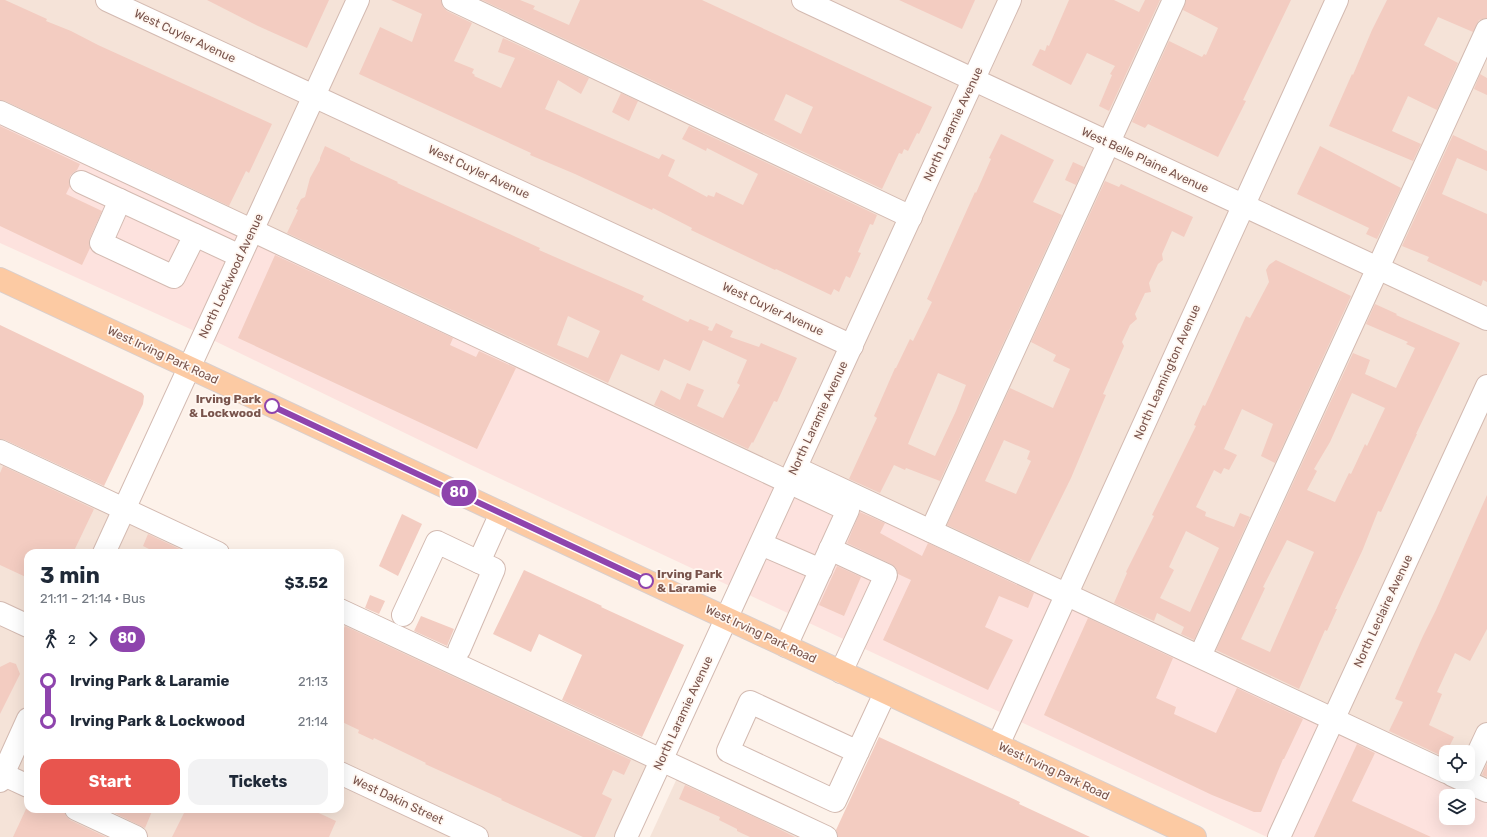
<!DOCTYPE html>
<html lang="en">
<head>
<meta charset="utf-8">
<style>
  body { margin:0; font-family:Rubik,sans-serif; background:#f2f2f3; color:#1f2937; height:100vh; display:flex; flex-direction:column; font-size:15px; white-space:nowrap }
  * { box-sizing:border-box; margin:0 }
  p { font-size:13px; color:#747a83 }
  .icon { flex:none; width:22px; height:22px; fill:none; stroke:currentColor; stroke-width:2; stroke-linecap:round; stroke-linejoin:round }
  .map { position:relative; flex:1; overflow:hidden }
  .side { position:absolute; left:24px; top:549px; width:320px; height:264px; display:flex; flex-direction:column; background:#fff; border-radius:12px; box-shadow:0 4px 16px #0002 }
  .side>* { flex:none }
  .badge { padding:0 8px; border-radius:13px; font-size:14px; line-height:26px }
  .tools { position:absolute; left:1439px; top:745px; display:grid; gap:8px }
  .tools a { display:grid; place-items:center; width:36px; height:36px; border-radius:8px; background:#fff; box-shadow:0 4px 16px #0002; font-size:20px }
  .map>.badge { position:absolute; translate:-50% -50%; box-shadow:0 0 0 2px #fff }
  .legs { display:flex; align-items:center; gap:6px; height:44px; padding:0 16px; font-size:13px }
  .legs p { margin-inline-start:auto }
  .headline { display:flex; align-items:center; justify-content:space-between; height:68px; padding:0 16px }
  h1 { font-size:22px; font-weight:700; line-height:30px }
  .button { display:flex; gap:8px; margin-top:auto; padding:8px 16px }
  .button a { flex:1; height:46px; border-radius:12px; background:#e8554e; color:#fff; font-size:16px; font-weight:700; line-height:46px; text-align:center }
  .button a+a { background:#f2f2f3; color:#1f2937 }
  ul { padding:0 16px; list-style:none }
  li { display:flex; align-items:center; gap:14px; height:40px; font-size:15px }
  li i { display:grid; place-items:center; width:6px; height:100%; margin:0 5px; background:currentColor }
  li i::after { content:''; width:10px; height:10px; margin:-5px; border:3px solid; border-radius:50%; background:#fff }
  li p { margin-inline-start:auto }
  li:first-child i { background:linear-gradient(#0000 50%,currentColor 0) }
  li:last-child i { background:linear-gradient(currentColor 50%,#0000 0) }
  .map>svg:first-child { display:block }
</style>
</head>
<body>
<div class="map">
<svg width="1487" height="837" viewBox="0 0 1487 837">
  <rect width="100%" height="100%" fill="#fdf2ea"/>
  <g fill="#f5e3d8">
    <polygon points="0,0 1487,0 1487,792 1468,774 1468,752 1446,752 1446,773 790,485 0,116"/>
    <polygon points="0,460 197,553 28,553 28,809 340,809 340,620 649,766 616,837 0,837"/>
    <polygon points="678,776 808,837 650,837"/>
  </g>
  <path fill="#fde2de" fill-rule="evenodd" d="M 0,116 L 790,485 L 797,471 L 1487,792 L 1487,837 L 1267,837 L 469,464 L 188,328 L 0,243 ZM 1446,796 L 1468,796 L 1468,818 L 1446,818 Z"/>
  <g fill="#f3ccc1" fill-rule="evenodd">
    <polygon points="0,0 5,0 47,19 46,21 71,31 98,45 272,124 249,173 246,171 229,206 5,101 0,100"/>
    <polygon points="207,0 329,0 307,48 258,26"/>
    <polygon points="391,0 441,0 443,7 447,11 472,23 454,61 474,69 472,73 475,75 474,76 501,88 515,58 498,52 503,38 589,78 581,94 558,80 545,109 659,159 662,154 675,160 668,176 707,197 708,195 714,197 716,192 743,205 758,174 707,148 706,151 682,139 689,126 877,215 873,225 870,224 858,252 861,253 850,278 846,276 839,292 834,289 831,295 776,269 775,270 691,230 692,228 653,208 652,210 575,174 530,155 531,153 359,74 380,27 412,42 422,14"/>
    <path d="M 482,0 L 520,0 L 535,6 L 533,9 L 569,25 L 580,0 L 702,0 L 932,107 L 919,134 L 917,133 L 908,151 L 904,149 L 902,154 L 899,153 L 882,189 ZM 786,94 L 813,107 L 801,134 L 774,120 Z"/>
    <polygon points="899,0 975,0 962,29"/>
    <polygon points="1069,0 1114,0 1139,12 1145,0 1160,0 1109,111 1099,106 1112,75 1110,74 1115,66 1087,53 1071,85 1032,65 1040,49 1045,51 1047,45 1049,46"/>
    <polygon points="1186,0 1291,0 1243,100 1246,101 1218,157 1148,124 1145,128 1132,122 1169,41 1202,57 1204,54 1206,55 1218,28 1183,10"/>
    <polygon points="1387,0 1487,0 1487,18 1479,20 1473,32 1438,17 1424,45 1458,63 1437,110 1408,96 1392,131 1421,144 1413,161 1329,126 1352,74 1353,75 1372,30"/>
    <polygon points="1480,74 1487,78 1487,95 1474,89"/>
    <polygon points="621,93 638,101 629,121 612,112"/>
    <polygon points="0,126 80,164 77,170 74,172 70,176 69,183 70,186 66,194 102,211 90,238 89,244 90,248 82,265 0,226"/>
    <path d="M 1001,134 L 1054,160 L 1033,202 L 1062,215 L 940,481 L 906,468 L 905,470 L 894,465 L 880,493 L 849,479 L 877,418 L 874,416 L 895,368 L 896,368 L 910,339 L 913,341 L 932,302 L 927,299 L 975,192 L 976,193 L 991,159 L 989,158 ZM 938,373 L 966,385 L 956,411 L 935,456 L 908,444 Z"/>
    <polygon points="1453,135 1487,151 1487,171 1457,158 1442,194 1487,214 1487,282 1483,280 1481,286 1427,261 1429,257 1402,246"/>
    <path d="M 325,146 L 350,158 L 350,160 L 398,182 L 397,183 L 516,237 L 540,248 L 539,250 L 644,296 L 642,300 L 688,322 L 690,319 L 709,327 L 708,330 L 712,331 L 716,323 L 733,331 L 730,337 L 759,347 L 761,343 L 797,358 L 777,402 L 774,401 L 753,443 L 752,442 L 748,449 L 654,405 L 661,390 L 680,400 L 687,383 L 704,390 L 697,406 L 723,418 L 740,385 L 737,383 L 747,360 L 703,340 L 690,371 L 664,359 L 659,371 L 621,354 L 608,383 L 287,233 L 298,210 L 296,209 L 301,199 L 305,197 L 310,178 L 320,160 L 320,158 ZM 568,316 L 600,331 L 588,358 L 557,345 Z"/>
    <polygon points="1320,146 1401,188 1377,239 1366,234 1369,228 1297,194"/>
    <polygon points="1073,162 1084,167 1076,185 1065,180"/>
    <path d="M 1105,181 L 1119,187 L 1121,184 L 1193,217 L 1184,237 L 1172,231 L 1162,254 L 1163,260 L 1158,264 L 1149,283 L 1151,292 L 1145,293 L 1135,314 L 1137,319 L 1130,325 L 1122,342 L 1124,346 L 1103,394 L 1106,395 L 1071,478 L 1029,563 L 947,525 L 1010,388 L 1053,408 L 1070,369 L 1053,361 L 1056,355 L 1031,342 ZM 1004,440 L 1030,451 L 1027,459 L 1031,461 L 1016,494 L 985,481 Z"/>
    <polygon points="275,255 453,338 450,345 476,357 479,351 516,368 477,449 238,338"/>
    <path d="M 1276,260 L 1351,296 L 1275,463 L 1261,456 L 1273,424 L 1242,409 L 1224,449 L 1237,455 L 1229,470 L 1224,468 L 1221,474 L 1214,470 L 1196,507 L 1206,512 L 1205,516 L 1234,527 L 1240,513 L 1250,517 L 1194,640 L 1181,634 L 1184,627 L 1157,613 L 1154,621 L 1114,603 L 1127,573 L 1126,572 L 1154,516 L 1152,515 L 1196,426 L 1194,425 L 1203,405 L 1205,406 L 1246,316 L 1250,318 L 1269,282 L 1266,270 L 1269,265 ZM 1186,531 L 1219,548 L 1190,612 L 1160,598 L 1174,570 L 1169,567 Z"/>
    <path d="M 1375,304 L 1397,314 L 1396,315 L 1460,343 L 1416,434 L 1417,434 L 1381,512 L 1378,511 L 1363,549 L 1335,609 L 1337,609 L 1327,631 L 1325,630 L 1299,689 L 1216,650 L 1353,353 L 1370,360 L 1365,374 L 1396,388 L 1415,348 L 1406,344 L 1408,342 L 1366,324 ZM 1352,393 L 1385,408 L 1367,446 L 1365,444 L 1351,474 L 1349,473 L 1335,502 L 1307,490 L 1317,471 L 1314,469 L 1330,442 ZM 1287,540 L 1314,552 L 1270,652 L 1241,639 L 1265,588 L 1263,587 Z"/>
    <polygon points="0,325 142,393 144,396 143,404 104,486 5,440 0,439"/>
    <polygon points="3,466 94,509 73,553 28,553 28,578 0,565 0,473"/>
    <polygon points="1487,495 1487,629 1470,661 1455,653 1437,692 1442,694 1429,725 1454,737 1444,757 1389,731 1403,702 1395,699 1423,636 1436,610"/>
    <polygon points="860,512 885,523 880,533 922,556 928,543 1034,593 1028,608 999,596 985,627 1013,640 988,690 883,640 911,580 898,574 896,568 891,564 847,543"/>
    <polygon points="402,514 422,524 398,576 379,566"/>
    <polygon points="148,534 188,553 157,553 143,546"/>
    <polygon points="837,566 861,577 844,616 819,605"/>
    <polygon points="524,570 602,606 601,607 684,645 642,737 562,700 582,655 539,634 531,652 493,634"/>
    <polygon points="370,595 385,601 379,614 365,608"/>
    <polygon points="421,616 454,629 447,646 414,631"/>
    <polygon points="1088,618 1173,658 1156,698 1176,707 1174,714 1216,733 1237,688 1303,719 1284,759 1283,759 1261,812 1254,812 1212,795 1044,715"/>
    <polygon points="345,626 631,760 624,775 613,770 602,794 612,799 595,837 583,837 501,800 502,799 425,764 426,763 374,738 373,740 358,733 359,730 340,721 340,636"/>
    <polygon points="10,662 16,664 20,674 0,714 0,667"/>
    <polygon points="879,737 1020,802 1019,804 1090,837 838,837 836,830"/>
    <polygon points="1357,744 1375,753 1352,801 1431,837 1314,837"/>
    <polygon points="1487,763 1487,777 1482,775"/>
    <polygon points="685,785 761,820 795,837 750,837 737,831 737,829 719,820 720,817 679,799"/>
    <polygon points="26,809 64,809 66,816 70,820 106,837 13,837"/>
    <polygon points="106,809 153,809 145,828"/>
    <polygon points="186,809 310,809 336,821 329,837 172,837"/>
  </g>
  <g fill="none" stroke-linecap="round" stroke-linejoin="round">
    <defs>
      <g id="minor">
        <polyline points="107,0 852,346"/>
        <polyline points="453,0 911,217"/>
        <polyline points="803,0 1487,319"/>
        <polyline points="0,112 848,510 786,646"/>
        <polyline points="81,182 240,256"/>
        <polyline points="120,200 101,243 174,277 195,235"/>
        <polyline points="0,451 218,553"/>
        <polyline points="796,468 1446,772"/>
        <polyline points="931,531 1174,0"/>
        <polyline points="761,544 821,570"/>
        <polyline points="830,549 886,575 841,672"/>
        <polyline points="104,553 358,0"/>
        <polyline points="340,610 826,837"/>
        <polyline points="0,613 28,626"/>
        <polyline points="403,615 437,542 479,562 501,513"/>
        <polyline points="459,650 494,569 479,562"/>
        <polyline points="1200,656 1487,30"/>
        <polyline points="998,745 1337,0"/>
        <polyline points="858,752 750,702 728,751 835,801 885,693"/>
        <polyline points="0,773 28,786"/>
        <polyline points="340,773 477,837"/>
        <polyline points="1452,775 1487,791"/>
        <polyline points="0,781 28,719"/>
        <polyline points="1465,781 1487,734"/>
        <polyline points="76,809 136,837"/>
        <polyline points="626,837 1010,0"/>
        <polyline points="1279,837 1487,386"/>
      </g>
      <polyline id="major" points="0,279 1195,837"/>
    </defs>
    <use href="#minor" stroke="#d3bab1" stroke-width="24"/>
    <use href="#major" stroke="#d9cfcd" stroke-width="24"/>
    <use href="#minor" stroke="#fff" stroke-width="22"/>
    <use href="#major" stroke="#fccaa3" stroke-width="22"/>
  </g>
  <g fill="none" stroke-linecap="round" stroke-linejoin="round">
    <defs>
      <polyline id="line-1" points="272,406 646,581"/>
    </defs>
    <use href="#line-1" stroke="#fff" stroke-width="9"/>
    <use href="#line-1" stroke="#8e44ad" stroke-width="6"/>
  </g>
  <g fill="#fff" stroke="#8e44ad" stroke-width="2">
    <circle cx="272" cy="406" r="7"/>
    <circle cx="646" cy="581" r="7"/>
  </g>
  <g text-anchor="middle" stroke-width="3.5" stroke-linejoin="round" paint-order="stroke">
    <g font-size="12" fill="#79544c" stroke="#fff7f1">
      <text transform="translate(185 36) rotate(25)" y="4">West Cuyler Avenue</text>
      <text transform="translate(953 124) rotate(-65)" y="4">North Laramie Avenue</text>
      <text transform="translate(1145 160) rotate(25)" y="4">West Belle Plaine Avenue</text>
      <text transform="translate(479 172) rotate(25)" y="4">West Cuyler Avenue</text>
      <text transform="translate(231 276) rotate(-65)" y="4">North Lockwood Avenue</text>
      <text transform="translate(773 309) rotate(25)" y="4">West Cuyler Avenue</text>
      <text transform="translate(163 355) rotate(25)" y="4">West Irving Park Road</text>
      <text transform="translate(1167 372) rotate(-66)" y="4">North Leamington Avenue</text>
      <text transform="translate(818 418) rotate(-65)" y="4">North Laramie Avenue</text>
      <text transform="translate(1383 611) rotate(-65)" y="4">North Leclaire Avenue</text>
      <text transform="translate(761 634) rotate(25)" y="4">West Irving Park Road</text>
      <text transform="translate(683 713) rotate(-65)" y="4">North Laramie Avenue</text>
      <text transform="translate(1054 771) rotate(25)" y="4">West Irving Park Road</text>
      <text transform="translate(398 800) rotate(25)" y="4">West Dakin Street</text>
    </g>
    <g font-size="12" font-weight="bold" fill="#79544c" stroke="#fff7f1" text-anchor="end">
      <text x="261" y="403">Irving Park<tspan x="261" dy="14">&amp; Lockwood</tspan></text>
      <text x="657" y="578" text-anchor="start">Irving Park<tspan x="657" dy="14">&amp; Laramie</tspan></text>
    </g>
  </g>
</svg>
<div class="tools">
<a><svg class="icon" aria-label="locate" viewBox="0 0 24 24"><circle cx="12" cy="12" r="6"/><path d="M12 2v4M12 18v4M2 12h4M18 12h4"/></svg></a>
<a><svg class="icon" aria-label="layers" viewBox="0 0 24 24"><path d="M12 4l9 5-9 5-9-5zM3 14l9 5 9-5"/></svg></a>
</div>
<b class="badge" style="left:459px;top:493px;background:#8e44ad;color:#fff">80</b>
<section class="side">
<div class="headline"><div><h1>3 min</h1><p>21:11 – 21:14 · Bus</p></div><b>$3.52</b></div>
<div class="legs"><svg class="icon" aria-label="walk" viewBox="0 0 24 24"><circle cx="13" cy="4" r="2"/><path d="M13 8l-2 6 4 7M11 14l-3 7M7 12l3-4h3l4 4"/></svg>2<svg class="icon" aria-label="forward" viewBox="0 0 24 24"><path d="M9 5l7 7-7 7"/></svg><b class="badge" style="background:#8e44ad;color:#fff">80</b></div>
<ul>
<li><i style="color:#8e44ad"></i><b>Irving Park &amp; Laramie</b><p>21:13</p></li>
<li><i style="color:#8e44ad"></i><b>Irving Park &amp; Lockwood</b><p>21:14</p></li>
</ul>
<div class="button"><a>Start</a><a>Tickets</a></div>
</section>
</div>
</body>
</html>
